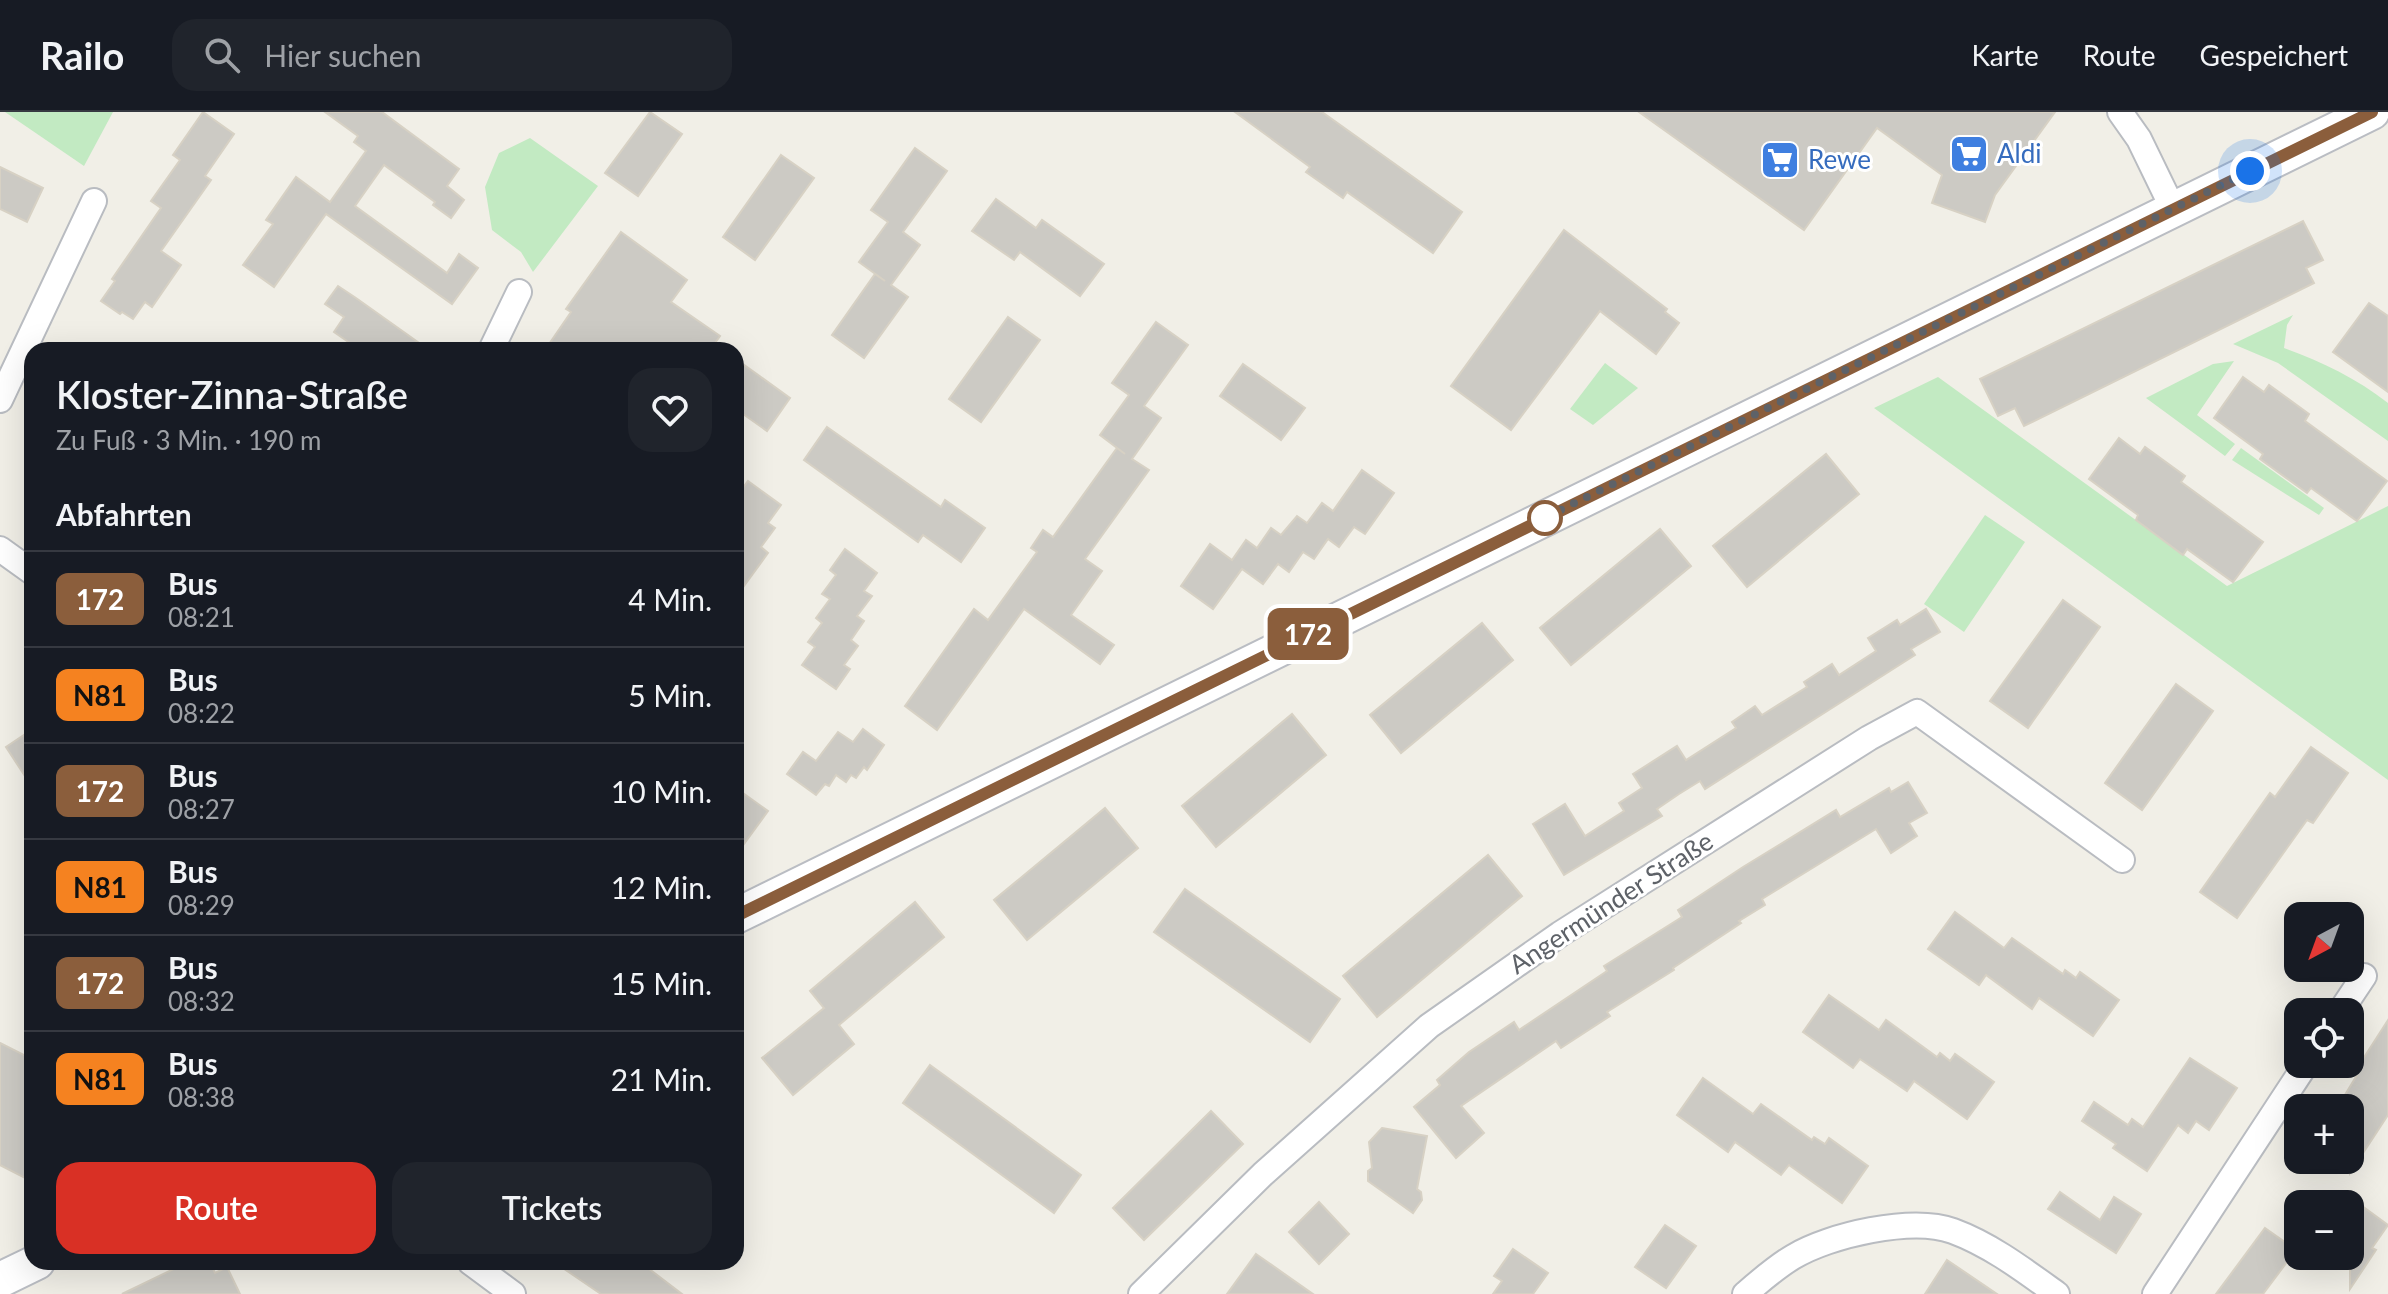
<!DOCTYPE html>
<html lang="de">
<head>
<meta charset="utf-8">
<style>
  body { margin:0; font-family:Lato,sans-serif; background:#20242c; color:#f1f3f6; height:100vh; display:flex; flex-direction:column; font-size:30px; white-space:nowrap }
  * { box-sizing:border-box; margin:0 }
  p { font-size:26px; color:#9ea1a6 }
  .icon { flex:none; width:44px; height:44px; fill:none; stroke:currentColor; stroke-width:2; stroke-linecap:round; stroke-linejoin:round }
  .map { position:relative; flex:1; overflow:hidden }
  .panel { position:absolute; left:24px; top:230px; width:720px; height:928px; display:flex; flex-direction:column; background:#171b24; border-radius:24px; box-shadow:0 8px 32px #0002 }
  .panel>* { flex:none }
  .badge { padding:0 16px; border-radius:12px; font-size:28px; line-height:52px }
  .needle { width:52px; rotate:221deg }
  .tools { position:absolute; left:2284px; top:790px; display:grid; gap:16px }
  .tools a { display:grid; place-items:center; width:80px; height:80px; border-radius:16px; background:#171b24; box-shadow:0 8px 32px #0002; font-size:40px }
  .you { position:absolute; width:40px; height:40px; margin:-20px; border:6px solid #fff; border-radius:50%; background:#1a73e8; box-shadow:0 0 0 12px #1a73e833 }
  .map>.badge { position:absolute; translate:-50% -50%; box-shadow:0 0 0 4px #fff }
  h2 { padding:0 32px; font-size:30px; line-height:72px }
  .round { display:grid; place-items:center; flex:none; width:84px; height:84px; border-radius:24px; background:#20242c }
  .summary { display:flex; align-items:center; justify-content:space-between; height:136px; padding:0 32px }
  h1 { font-size:38px; font-weight:600; line-height:60px }
  .button { display:flex; gap:16px; margin-top:auto; padding:16px 32px }
  .button a { flex:1; height:92px; border-radius:24px; background:#d93025; color:#fff; font-size:32px; font-weight:600; line-height:92px; text-align:center }
  .button a+a { background:#20242c; color:#f1f3f6 }
  ul { padding:0; list-style:none }
  li { display:flex; align-items:center; gap:24px; height:96px; padding:0 32px; border-top:2px solid #363941 }
  li div { flex:1 }
  li b { display:block; font-size:30px }
  li em { font-style:normal }
  li .badge { min-width:88px; font-weight:700; text-align:center }
  header { display:flex; align-items:center; gap:48px; box-sizing:border-box; height:112px; padding:0 40px; background:#171b24; border-bottom:2px solid #363941 }
  header strong { font-size:38px }
  nav { display:flex; gap:44px; margin-inline-start:auto; font-size:28px }
  .search { width:560px; height:72px; background:#20242c; display:flex; align-items:center; gap:20px; box-sizing:border-box; padding:0 28px; border-radius:24px; color:#9ea1a6; font-size:30px }
  .map>svg:first-child { display:block }
</style>
</head>
<body>
<header>
<strong>Railo</strong>
<div class="search"><svg class="icon" aria-label="search" viewBox="0 0 24 24"><circle cx="10" cy="10" r="6"/><path d="M15 15l6 6"/></svg>Hier suchen</div>
<nav><a>Karte</a><a>Route</a><a>Gespeichert</a></nav>
</header>
<div class="map">
<svg width="2388" height="1182" viewBox="0 0 2388 1182">
  <rect width="100%" height="100%" fill="#f1efe7"/>
  <g fill="#c2eac2">
    <polygon points="5,0 113,0 84,54"/>
    <polygon points="530,26 598,74 533,160 521,140 492,118 485,75 499,41"/>
    <path d="M 2293,203 L 2287,213 L 2284,236 C 2322,250 2356,266 2388,291 L 2388,329 L 2278,251 L 2233,232 Z"/>
    <polygon points="2234,249 2197,303 2235,332 2225,344 2146,286 2213,252"/>
    <polygon points="1605,251 1638,276 1593,313 1570,297"/>
    <polygon points="1938,265 2227,474 2388,394 2388,668 1874,296"/>
    <polygon points="2241,336 2324,396 2319,403 2232,348"/>
    <polygon points="1985,403 2025,430 1964,520 1924,492"/>
  </g>
  <g fill="#cccac4" stroke="#d7d1c4" stroke-width="2">
    <polygon points="203,0 234,22 205,64 211,68 161,139 181,153 152,195 145,190 133,207 122,200 120,202 101,189 115,169 112,167 161,96 151,89 180,48 173,43"/>
    <polygon points="325,0 382,0 459,57 447,74 464,88 451,106 433,93 435,90 384,53 355,94 447,161 459,142 478,156 452,192 326,102 274,175 243,153 273,112 266,108 296,65 330,90 366,39 354,30 358,24"/>
    <polygon points="650,0 682,22 638,84 605,61"/>
    <polygon points="1235,0 1322,0 1462,100 1433,141 1347,80 1343,86 1306,60 1310,55"/>
    <polygon points="1639,0 2055,0 1995,83 1985,110 1932,91 1942,63 1877,16 1804,118"/>
    <polygon points="915,36 947,59 903,120 920,133 891,173 908,185 864,246 832,223 875,162 885,169 859,150 888,110 871,98"/>
    <polygon points="781,43 814,66 755,148 723,125"/>
    <polygon points="0,55 43,76 27,110 0,97"/>
    <polygon points="996,87 1036,116 1042,108 1104,152 1080,184 1020,140 1014,148 972,119"/>
    <polygon points="2303,109 2323,148 2306,156 2314,171 2024,314 2015,296 1998,304 1980,267"/>
    <polygon points="1564,118 1667,197 1665,200 1679,211 1656,242 1600,199 1511,318 1451,274"/>
    <polygon points="621,120 687,168 671,190 720,224 710,238 545,238 571,200 566,197"/>
    <polygon points="338,174 356,186 429,238 360,238 334,220 344,205 325,192"/>
    <polygon points="2369,191 2388,204 2388,280 2333,240"/>
    <polygon points="1008,205 1040,228 981,310 949,287"/>
    <polygon points="1156,210 1188,233 1144,294 1161,306 1132,347 1149,358 1085,447 1102,459 1071,503 1114,533 1100,552 1024,497 937,618 905,594 974,497 988,508 1037,440 1031,436 1043,418 1053,425 1117,336 1125,342 1100,323 1129,283 1112,271"/>
    <polygon points="736,247 790,286 767,319 736,297"/>
    <polygon points="1243,252 1305,296 1281,328 1220,284"/>
    <polygon points="2243,265 2264,280 2269,273 2309,302 2305,309 2387,369 2357,409 2311,376 2307,381 2260,347 2263,342 2214,306"/>
    <polygon points="827,315 941,395 945,388 985,416 961,450 923,423 918,430 804,348"/>
    <polygon points="2119,326 2140,342 2145,335 2185,364 2181,370 2263,430 2233,470 2187,437 2183,443 2136,408 2138,403 2089,367"/>
    <polygon points="1826,342 1859,382 1747,475 1713,434"/>
    <polygon points="1362,358 1394,381 1365,422 1354,415 1339,435 1328,427 1314,447 1303,440 1289,460 1278,452 1263,472 1242,457 1213,497 1181,474 1210,432 1232,448 1246,428 1257,436 1271,416 1281,423 1297,404 1307,411 1322,391 1333,399"/>
    <polygon points="748,369 781,393 768,411 775,416 761,435 768,441 736,485 736,385"/>
    <polygon points="1660,417 1691,454 1571,553 1540,516"/>
    <polygon points="845,437 877,461 864,479 872,484 857,504 864,509 851,528 858,534 844,553 850,557 836,577 802,553 815,535 808,530 822,511 816,506 830,487 822,482 836,463 830,458"/>
    <polygon points="2063,488 2100,515 2028,616 1990,589"/>
    <polygon points="1926,497 1940,520 1911,537 1915,543 1705,677 1700,669 1679,682 1657,697 1662,704 1564,763 1533,712 1565,692 1585,724 1624,699 1619,691 1642,676 1633,662 1677,634 1686,648 1736,616 1732,610 1755,594 1762,603 1807,575 1804,570 1832,552 1839,563 1876,539 1868,526 1897,508 1900,513"/>
    <polygon points="1482,511 1513,548 1401,641 1370,603"/>
    <polygon points="2176,572 2213,599 2142,698 2105,671"/>
    <polygon points="1292,602 1326,643 1216,735 1182,694"/>
    <polygon points="863,617 884,633 867,658 864,655 856,666 851,663 846,670 836,663 829,674 825,672 816,683 787,662 803,640 816,649 838,620 853,630"/>
    <polygon points="24,623 32,636 32,675 6,635"/>
    <polygon points="2311,635 2348,661 2313,711 2307,708 2237,806 2200,780 2270,681 2275,685"/>
    <polygon points="1908,670 1927,701 1909,711 1917,724 1891,741 1876,717 1762,787 1765,793 1739,809 1741,811 1673,856 1674,858 1607,900 1610,904 1561,936 1556,929 1461,994 1484,1021 1456,1046 1414,995 1440,973 1437,968 1469,940 1514,910 1519,918 1607,859 1604,854 1682,805 1678,798 1743,755 1836,698 1840,705 1889,676 1891,680"/>
    <polygon points="736,676 768,699 736,743"/>
    <polygon points="1105,696 1138,736 1027,828 994,788"/>
    <polygon points="1488,743 1522,784 1377,905 1343,864"/>
    <polygon points="1185,777 1340,887 1310,930 1154,820"/>
    <polygon points="915,790 944,825 839,913 854,932 793,983 762,946 824,896 810,879"/>
    <polygon points="1955,800 2004,836 2012,826 2063,862 2065,858 2076,866 2080,860 2119,888 2093,924 2039,886 2032,897 1986,863 1979,873 1928,837"/>
    <polygon points="1829,883 1879,918 1886,908 1937,945 1940,941 1950,949 1955,942 1994,970 1967,1007 1914,969 1907,979 1860,947 1853,956 1803,920"/>
    <polygon points="2388,908 2388,1003 2350,1061 2350,996 2337,996 2357,963 2354,961"/>
    <polygon points="0,931 32,947 32,1052 25,1066 0,1053"/>
    <polygon points="2190,946 2237,976 2209,1018 2196,1009 2188,1021 2178,1013 2147,1059 2113,1036 2116,1032 2082,1009 2094,990 2128,1013 2132,1007 2143,1015"/>
    <polygon points="930,953 1081,1063 1054,1101 903,991"/>
    <polygon points="1703,966 1753,1002 1761,992 1812,1028 1814,1025 1825,1032 1829,1026 1868,1054 1842,1091 1789,1053 1781,1063 1735,1030 1728,1040 1677,1003"/>
    <polygon points="1211,999 1243,1032 1144,1128 1113,1096"/>
    <polygon points="1382,1016 1427,1024 1417,1077 1421,1080 1422,1088 1413,1101 1368,1069 1368,1059 1372,1056 1369,1030"/>
    <polygon points="2060,1080 2100,1108 2114,1085 2141,1102 2116,1141 2048,1097"/>
    <polygon points="1319,1090 1349,1122 1319,1152 1289,1120"/>
    <polygon points="2358,1091 2388,1113 2372,1136 2376,1138 2350,1177 2350,1104"/>
    <polygon points="1665,1113 1696,1134 1666,1176 1635,1155"/>
    <polygon points="2265,1116 2296,1138 2263,1182 2216,1182"/>
    <polygon points="1513,1137 1548,1161 1533,1182 1493,1182 1502,1169 1494,1164"/>
    <polygon points="1256,1142 1313,1182 1227,1182"/>
    <polygon points="1947,1148 1997,1182 1925,1182"/>
    <polygon points="188,1150 210,1150 215,1161 227,1155 240,1182 122,1182"/>
    <polygon points="554,1150 640,1150 682,1182 601,1182"/>
  </g>
  <g fill="none" stroke-linecap="round" stroke-linejoin="round">
    <defs>
      <g id="street">
        <polyline points="2120,0 2139,27 2173,97"/>
        <polyline points="491,238 519,180"/>
        <polyline points="0,288 94,89"/>
        <polyline points="0,437 32,460"/>
        <polyline points="2340,900 2364,864"/>
        <polyline points="470,1150 513,1182"/>
        <polyline points="1141,1182 1263,1062 1429,914 1560,822 1869,626 1917,600 2122,748"/>
        <path d="M 1745,1182 C 1760,1169 1776,1155 1793,1145 C 1829,1123 1912,1104 1953,1119 C 1991,1133 2025,1159 2057,1182"/>
        <polyline points="2155,1182 2306,952"/>
      </g>
      <g id="secondary">
        <polyline points="736,804 2372,0"/>
        <polyline points="0,1168 37,1150"/>
      </g>
    </defs>
    <use href="#street" stroke="#b9bcc1" stroke-width="28"/>
    <use href="#secondary" stroke="#babdc3" stroke-width="38"/>
    <use href="#street" stroke="#fff" stroke-width="24"/>
    <use href="#secondary" stroke="#fff" stroke-width="34"/>
  </g>
  <g fill="none" stroke-linecap="round" stroke-linejoin="round">
    <defs>
      <polyline id="line" points="736,804 2372,0"/>
    </defs>
    <use href="#line" stroke="#fff" stroke-width="18"/>
    <use href="#line" stroke="#8b5e3c" stroke-width="12"/>
    <polyline stroke="#5e6268" stroke-width="8" stroke-dasharray="0 14.4" points="1545,406 1540,408 2250,59"/>
  </g>
  <defs>
    <symbol id="supermarket-square" viewBox="-11 -11 22 22"><rect x="-9" y="-9" width="18" height="18" rx="4" fill="#3f7fe0" stroke="#fff"/><path d="M-6-5.5h2.5l.6 2H6L4.5 2H-2.5L-4.4-4H-6ZM-1.5 3.2a1.3 1.3 0 1 0 .1 0ZM3 3.2a1.3 1.3 0 1 0 .1 0Z" fill="#fff"/></symbol>
  </defs>
  <g fill-rule="evenodd">
    <use href="#supermarket-square" x="1947" y="20" width="44" height="44"/>
    <use href="#supermarket-square" x="1758" y="26" width="44" height="44"/>
  </g>
  <circle fill="#fff" stroke="#8b5e3c" stroke-width="4" cx="1545" cy="406" r="16"/>
  <g text-anchor="middle" stroke-width="6" stroke-linejoin="round" paint-order="stroke">
    <g font-size="26" fill="#366cbe" stroke="#fff" text-anchor="start">
      <text x="1997" y="51">Aldi</text>
      <text x="1808" y="57">Rewe</text>
    </g>
    <g font-size="26" fill="#5e6268" stroke="#fff">
      <text transform="translate(1611 791) rotate(-33)" y="9">Angermünder Straße</text>
    </g>
  </g>
</svg>
<div class="tools">
<a><svg class="needle" viewBox="-14 -14 28 28"><path d="M0-13l5 13h-10z" fill="#e53935"/><path d="M0 13l5-13h-10z" fill="#9ea1a6"/></svg></a>
<a><svg class="icon" aria-label="locate" viewBox="0 0 24 24"><circle cx="12" cy="12" r="6"/><path d="M12 2v4M12 18v4M2 12h4M18 12h4"/></svg></a>
<a>+</a>
<a>−</a>
</div>
<div class="you" style="left:2250px;top:59px"></div>
<b class="badge" style="left:1308px;top:522px;background:#8b5e3c;color:#fff">172</b>
<section class="panel">
<div class="summary"><div><h1>Kloster-Zinna-Straße</h1><p>Zu Fuß · 3 Min. · 190 m</p></div><a class="round"><svg class="icon" aria-label="heart" viewBox="0 0 24 24"><path d="M12 20l-8-8c-3-5 5-10 8-4 3-6 11-1 8 4z"/></svg></a></div>
<h2>Abfahrten</h2>
<ul>
<li><span class="badge" style="background:#8b5e3c;color:#fff">172</span><div><b>Bus</b><p>08:21</p></div><em>4 Min.</em></li>
<li><span class="badge" style="background:#f58220;color:#111">N81</span><div><b>Bus</b><p>08:22</p></div><em>5 Min.</em></li>
<li><span class="badge" style="background:#8b5e3c;color:#fff">172</span><div><b>Bus</b><p>08:27</p></div><em>10 Min.</em></li>
<li><span class="badge" style="background:#f58220;color:#111">N81</span><div><b>Bus</b><p>08:29</p></div><em>12 Min.</em></li>
<li><span class="badge" style="background:#8b5e3c;color:#fff">172</span><div><b>Bus</b><p>08:32</p></div><em>15 Min.</em></li>
<li><span class="badge" style="background:#f58220;color:#111">N81</span><div><b>Bus</b><p>08:38</p></div><em>21 Min.</em></li>
</ul>
<div class="button"><a>Route</a><a>Tickets</a></div>
</section>
</div>
</body>
</html>
